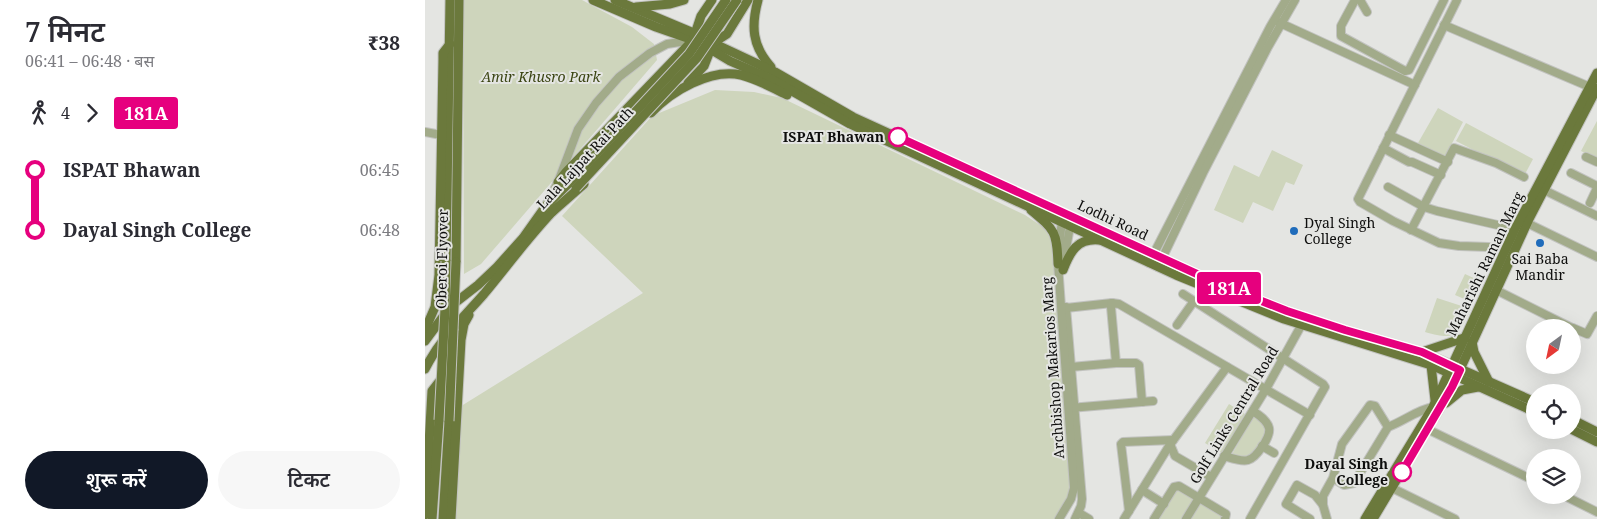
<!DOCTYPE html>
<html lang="hi">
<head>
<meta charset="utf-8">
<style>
  body { margin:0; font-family:"Noto Serif","Noto Sans Devanagari",serif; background:#f7f7f7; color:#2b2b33; height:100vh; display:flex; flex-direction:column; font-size:19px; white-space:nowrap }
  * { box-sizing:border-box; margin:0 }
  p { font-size:16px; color:#7c7c81 }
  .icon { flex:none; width:28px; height:28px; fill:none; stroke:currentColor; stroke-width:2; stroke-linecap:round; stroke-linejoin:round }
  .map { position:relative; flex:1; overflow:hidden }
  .drawer { display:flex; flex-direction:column; background:#fff; width:425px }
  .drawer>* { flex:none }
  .badge { padding:0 10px; border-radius:4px; font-size:18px; line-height:32px }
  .needle { width:32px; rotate:213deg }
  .controls { position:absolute; left:1101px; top:319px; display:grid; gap:10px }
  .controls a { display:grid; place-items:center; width:55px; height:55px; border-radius:50%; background:#fff; box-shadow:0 5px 20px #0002; font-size:25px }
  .map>.badge { position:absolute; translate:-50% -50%; box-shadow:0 0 0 2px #fff }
  .legs { display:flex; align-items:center; gap:8px; height:55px; padding:0 25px; font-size:16px }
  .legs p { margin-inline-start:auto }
  .summary { display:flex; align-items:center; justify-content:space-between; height:85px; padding:0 25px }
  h1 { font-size:28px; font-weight:600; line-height:38px }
  .action { display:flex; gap:10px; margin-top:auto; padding:10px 25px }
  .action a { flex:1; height:58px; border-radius:30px; background:#111827; color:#fff; font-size:20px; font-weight:600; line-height:58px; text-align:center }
  .action a+a { background:#f7f7f7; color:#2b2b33 }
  ul { padding:0 25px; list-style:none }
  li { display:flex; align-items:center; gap:18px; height:60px; font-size:19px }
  li i { display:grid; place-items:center; width:8px; height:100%; margin:0 6px; background:currentColor }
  li i::after { content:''; width:12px; height:12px; margin:-6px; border:4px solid; border-radius:50%; background:#fff }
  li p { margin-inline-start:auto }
  li:first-child i { background:linear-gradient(#0000 50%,currentColor 0) }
  li:last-child i { background:linear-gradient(currentColor 50%,#0000 0) }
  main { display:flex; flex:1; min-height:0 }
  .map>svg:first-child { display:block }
</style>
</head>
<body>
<main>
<section class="drawer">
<div class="summary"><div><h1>7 मिनट</h1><p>06:41 – 06:48 · बस</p></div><b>₹38</b></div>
<div class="legs"><svg class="icon" aria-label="walk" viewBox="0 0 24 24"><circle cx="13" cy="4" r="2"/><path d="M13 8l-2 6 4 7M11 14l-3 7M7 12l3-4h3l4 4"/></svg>4<svg class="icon" aria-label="forward" viewBox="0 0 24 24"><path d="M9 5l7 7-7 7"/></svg><b class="badge" style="background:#e6007e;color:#fff">181A</b></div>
<ul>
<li><i style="color:#e6007e"></i><b>ISPAT Bhawan</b><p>06:45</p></li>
<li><i style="color:#e6007e"></i><b>Dayal Singh College</b><p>06:48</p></li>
</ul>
<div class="action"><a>शुरू करें</a><a>टिकट</a></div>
</section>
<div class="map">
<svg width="1172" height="519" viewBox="0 0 1172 519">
  <rect width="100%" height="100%" fill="#e4e5e2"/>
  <g fill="#ced5bc">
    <polygon points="38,0 157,0 207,27 229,44 232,60 56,264 39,274"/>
    <polygon points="290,90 329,92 357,98 600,215 618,227 627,240 646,486 645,494 631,519 29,519 33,408 218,293 137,216 227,116"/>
    <polygon points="1013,108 1038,122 1020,157 993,143"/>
    <polygon points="1172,121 1172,159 1156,151"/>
    <polygon points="1041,123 1108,159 1099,176 1031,141"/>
    <polygon points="847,150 878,165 869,185 861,182 848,211 828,202 818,223 789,210 809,165 834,177"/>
    <polygon points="1040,274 1053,280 1044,301 1030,295"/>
    <path d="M 1012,298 L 1046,309 C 1033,336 1031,341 1000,332 Z"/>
    <polygon points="804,404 820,414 797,453 780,443"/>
    <polygon points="828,417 844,426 822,465 806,456"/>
    <polygon points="751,487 770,497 756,519 732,519"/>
    <polygon points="776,502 798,515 795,519 766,519"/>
  </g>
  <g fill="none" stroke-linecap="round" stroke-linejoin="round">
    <defs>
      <g id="minor">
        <polyline points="930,0 916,26 916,36 980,71 984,70 1019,0"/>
        <polyline points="935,0 942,12"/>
        <polyline points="1032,0 933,199 935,202 968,221 1014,243 1034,246 1064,247"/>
        <polyline points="853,22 990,85"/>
        <polyline points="1019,25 1165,87"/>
        <polyline points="0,132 16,135"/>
        <polyline points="964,135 1023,162"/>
        <polyline points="958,148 984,162 987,162 1016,175"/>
        <polyline points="1161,157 1172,162"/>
        <polyline points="1146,173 1172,186"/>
        <polyline points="963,187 999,207 1012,211 1090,229"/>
        <polyline points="1119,190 1172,216"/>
        <polyline points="122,203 133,182 153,129 171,103 194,77 225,53 242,44 268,40"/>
        <polyline points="1165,203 1172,188"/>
        <polyline points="1102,223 1172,257"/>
        <polyline points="986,230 1029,148 1071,163 1099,177"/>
        <polyline points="724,263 845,27 861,0"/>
        <polyline points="638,266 646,221"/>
        <polyline points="733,267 778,173 843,47 870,0"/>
        <polyline points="1071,290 1147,328"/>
        <polyline points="758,294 898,384 900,387 825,519"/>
        <polyline points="641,307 657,499 656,506 650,519"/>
        <polyline points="641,308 687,303"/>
        <polyline points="752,325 769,301"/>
        <polyline points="1148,328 1162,334 1172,316"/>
        <polyline points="646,367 691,363"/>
        <polyline points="717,402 714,365 711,363 691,363 686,307 687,303 694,304 885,415"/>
        <polyline points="645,408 728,401"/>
        <path d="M 963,427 C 979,421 992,410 1008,407"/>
        <polyline points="1002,429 1110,481"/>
        <polyline points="745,444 750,456 786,477"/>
        <polyline points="837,446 849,453"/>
        <path d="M 799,456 C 806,458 816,462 823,460 C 831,458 846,437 844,428 C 842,420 834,415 828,411"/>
        <polyline points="963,486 1030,519"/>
        <polyline points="717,490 739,504"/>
        <polyline points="1138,495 1172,512"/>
        <polyline points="704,511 696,444 698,442 748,440"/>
        <polyline points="654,513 664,519"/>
        <polyline points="634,519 646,499 649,488 633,264 637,218"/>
        <polyline points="699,519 744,446 802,367"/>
        <polyline points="729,519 749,487 754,486 801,514 800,519"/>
        <polyline points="761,519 841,389 877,324"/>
        <polyline points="885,519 861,504 872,485 890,495 898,505"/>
        <polyline points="902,519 898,505 898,496 908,478 917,444 945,405 950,406 963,427 929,483 919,485 908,478"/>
      </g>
      <g id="major">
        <polyline points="168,0 231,27 268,40"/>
        <polyline points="190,0 271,34 276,31"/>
        <path d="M 333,0 C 326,26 327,46 346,67"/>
        <polyline points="211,7 245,4 259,0"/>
        <polyline points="288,43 350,72 428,117 796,285 862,311 920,330 997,352 1110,402"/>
        <polyline points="285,49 305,61 346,79 425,124 751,275 859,319 1006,365 1110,412"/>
        <polyline points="263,83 279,66 288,43 302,34 323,0"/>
        <path d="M 226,113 C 246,91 286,68 316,75 C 333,79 347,88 362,95"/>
        <polyline points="133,182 141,172 268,40 276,16 287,0"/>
        <path d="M 606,210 C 630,230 632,232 633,264"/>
        <polyline points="127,212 159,184"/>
        <polyline points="21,261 25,0"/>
        <polyline points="31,262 34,0"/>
        <path d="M 638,270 C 645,252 652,238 674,240"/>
        <polyline points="0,330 10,307 14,275 18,60 18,53 25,44"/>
        <polyline points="0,341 26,306 53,285 72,267 98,238 120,207 144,183"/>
        <polyline points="1047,342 1049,352 1064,382"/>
        <polyline points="997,352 1039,338"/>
        <polyline points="1006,365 1010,400"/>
        <path d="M 0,369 C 15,339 37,319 59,294 C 83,265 105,235 131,208"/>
        <polyline points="1021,403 1037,390 1053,387"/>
        <polyline points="1009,418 1027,387 1104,219 1172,88"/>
        <polyline points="1148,420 1172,432"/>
        <polyline points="1148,430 1172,442"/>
        <polyline points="0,515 7,391 14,382 20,380"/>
        <polyline points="7,519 14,420"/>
        <polyline points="18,519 24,421"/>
        <polyline points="26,519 36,340 39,324 44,315"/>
        <polyline points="940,519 1008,407 1090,229 1172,73"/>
        <polyline points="948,519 1002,429"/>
      </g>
    </defs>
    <use href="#minor" stroke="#c2c3c0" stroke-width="10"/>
    <use href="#major" stroke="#c2c3c0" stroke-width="11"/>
    <use href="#minor" stroke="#a2ab8a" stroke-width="8"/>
    <use href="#major" stroke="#6b793c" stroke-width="9"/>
    <defs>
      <g id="major-bridge">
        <polyline points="144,183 264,54 301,0"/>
        <polyline points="151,188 272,58 312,0"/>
        <polyline points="14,420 20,309 21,261"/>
        <polyline points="24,421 31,262"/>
      </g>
    </defs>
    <use href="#major-bridge" stroke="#c2c3c0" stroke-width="11" stroke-linecap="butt"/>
    <use href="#major-bridge" stroke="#6b793c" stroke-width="9"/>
  </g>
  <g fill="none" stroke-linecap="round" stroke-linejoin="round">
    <defs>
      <polyline id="line-1" points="473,137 796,285 862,311 920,330 997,352 1035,370 1027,387 977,472"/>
    </defs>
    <use href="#line-1" stroke="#fff" stroke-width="11"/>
    <use href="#line-1" stroke="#e6007e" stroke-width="8"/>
  </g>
  <g fill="#fff" stroke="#e6007e" stroke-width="2.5">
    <circle cx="473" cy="137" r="9"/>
    <circle cx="977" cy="472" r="9"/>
  </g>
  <g fill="#1f6cbb" stroke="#e4e5e2" stroke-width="2">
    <circle cx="869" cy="231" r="5"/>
    <circle cx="1115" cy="243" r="5"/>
  </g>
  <g text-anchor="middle" stroke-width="4" stroke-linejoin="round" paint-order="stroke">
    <g font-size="14" font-style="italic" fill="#3b4513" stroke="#e4e5e2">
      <text x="116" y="82">Amir Khusro Park</text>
    </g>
    <g font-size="14" font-weight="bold" fill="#0e0e0d" stroke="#e4e5e2" text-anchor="end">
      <text x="459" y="142">ISPAT Bhawan</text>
      <text x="963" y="469">Dayal Singh<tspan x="963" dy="16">College</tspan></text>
    </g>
    <g font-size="14" fill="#0e0e0d" stroke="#e4e5e2">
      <text transform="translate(160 158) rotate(-47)" y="5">Lala Lajpat Rai Path</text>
      <text transform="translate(688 220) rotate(25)" y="5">Lodhi Road</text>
      <text transform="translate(17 259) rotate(-89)" y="5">Oberoi Flyover</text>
      <text transform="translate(1060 264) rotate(-64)" y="5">Maharishi Raman Marg</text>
      <text transform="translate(628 368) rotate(-94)" y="5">Archbishop Makarios Marg</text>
      <text transform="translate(809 415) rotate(-59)" y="5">Golf Links Central Road</text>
    </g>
    <g font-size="14" fill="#0e0e0d" stroke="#e4e5e2" text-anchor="start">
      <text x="879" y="228">Dyal Singh<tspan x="879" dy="16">College</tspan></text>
      <text x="1115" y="264" text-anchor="middle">Sai Baba<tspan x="1115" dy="16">Mandir</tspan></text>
    </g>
  </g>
</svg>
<div class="controls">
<a><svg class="needle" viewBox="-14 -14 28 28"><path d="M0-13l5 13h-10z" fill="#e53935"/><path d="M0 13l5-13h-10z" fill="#7c7c81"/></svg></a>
<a><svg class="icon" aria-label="locate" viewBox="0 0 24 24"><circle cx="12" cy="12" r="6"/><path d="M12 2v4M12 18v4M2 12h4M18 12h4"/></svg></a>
<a><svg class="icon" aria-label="layers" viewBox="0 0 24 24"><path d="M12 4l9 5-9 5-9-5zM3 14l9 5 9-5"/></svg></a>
</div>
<b class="badge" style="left:804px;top:288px;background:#e6007e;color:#fff">181A</b>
</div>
</main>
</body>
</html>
